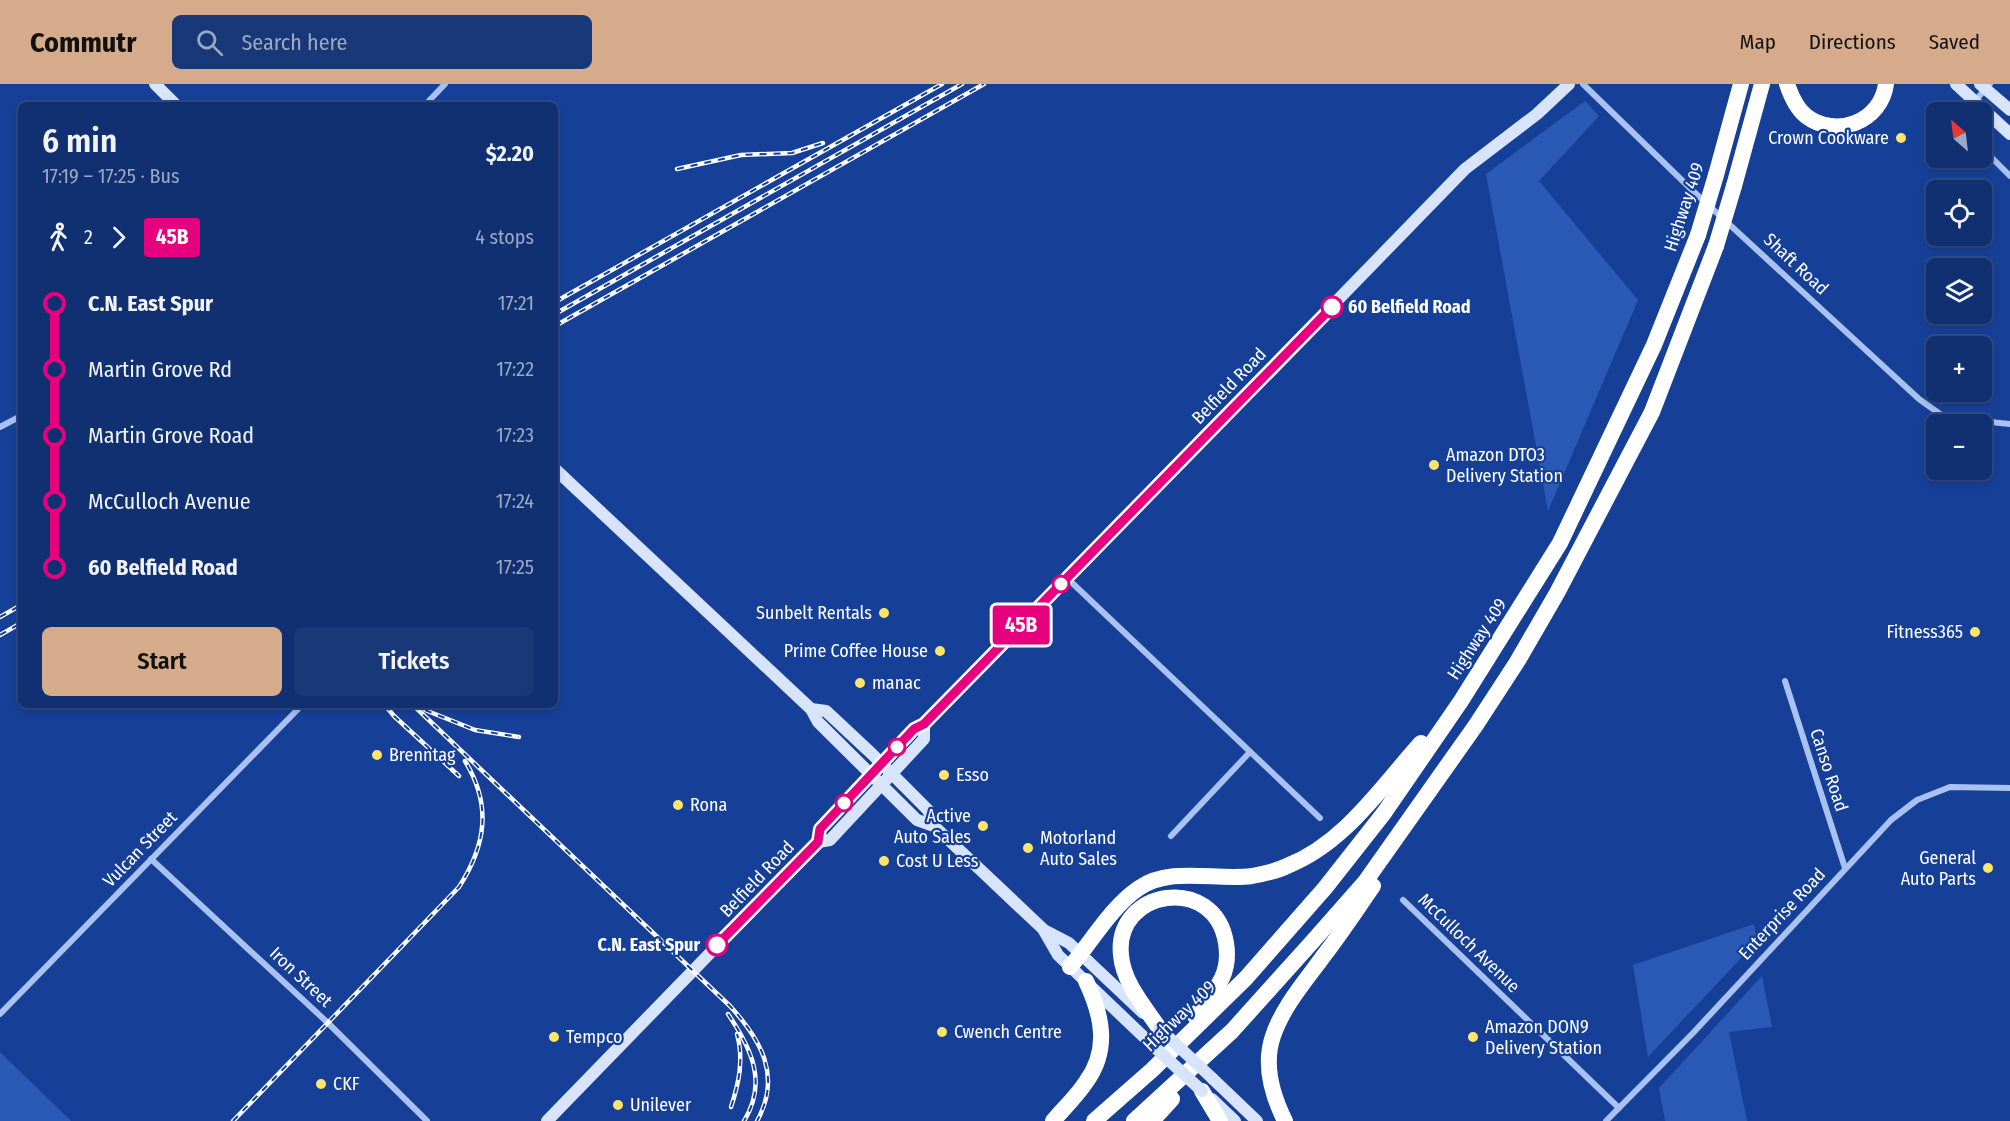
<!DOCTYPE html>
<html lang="en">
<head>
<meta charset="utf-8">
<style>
  body { margin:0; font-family:"Fira Sans Condensed",sans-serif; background:#193877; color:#f1f3f6; height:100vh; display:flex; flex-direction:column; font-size:22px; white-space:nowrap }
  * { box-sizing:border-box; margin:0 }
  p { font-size:20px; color:#9ca9c4 }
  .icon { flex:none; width:33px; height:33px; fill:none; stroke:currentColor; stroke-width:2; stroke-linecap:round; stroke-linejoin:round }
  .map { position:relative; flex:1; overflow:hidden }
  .side { position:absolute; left:18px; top:18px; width:540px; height:606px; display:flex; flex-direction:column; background:#103072; border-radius:9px; box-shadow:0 3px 9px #0003,0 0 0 2px #304b84 }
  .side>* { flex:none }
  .badge { padding:0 12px; border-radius:4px; font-size:21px; line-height:39px }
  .needle { width:39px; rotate:332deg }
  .fabs { position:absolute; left:1926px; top:18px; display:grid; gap:12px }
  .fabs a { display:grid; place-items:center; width:66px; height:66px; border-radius:9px; background:#103072; box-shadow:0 3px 9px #0003,0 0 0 2px #304b84; font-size:30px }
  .map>.badge { position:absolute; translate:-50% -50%; box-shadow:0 0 0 3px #fff }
  .legs { display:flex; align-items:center; gap:9px; height:66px; padding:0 24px; font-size:20px }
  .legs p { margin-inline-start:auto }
  .head { display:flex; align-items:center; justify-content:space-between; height:102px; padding:0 24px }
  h1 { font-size:33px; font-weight:600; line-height:45px }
  .action { display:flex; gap:12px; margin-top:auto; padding:12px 24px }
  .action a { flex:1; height:69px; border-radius:9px; background:#d6ab8b; color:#111; font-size:24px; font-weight:600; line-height:69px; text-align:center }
  .action a+a { background:#193877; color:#f1f3f6 }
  ul { padding:0 24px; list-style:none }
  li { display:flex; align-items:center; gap:21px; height:66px; font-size:22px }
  li i { display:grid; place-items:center; width:9px; height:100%; margin:0 8px; background:currentColor }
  li i::after { content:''; width:15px; height:15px; margin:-8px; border:4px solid; border-radius:50%; background:#103072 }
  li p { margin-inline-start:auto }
  li:first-child i { background:linear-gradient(#0000 50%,currentColor 0) }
  li:last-child i { background:linear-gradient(currentColor 50%,#0000 0) }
  header { display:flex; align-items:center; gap:36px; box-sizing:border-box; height:84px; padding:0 30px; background:#d6ab8b; color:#111 }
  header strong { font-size:28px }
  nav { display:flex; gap:33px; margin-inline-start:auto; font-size:21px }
  .search { width:420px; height:54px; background:#193877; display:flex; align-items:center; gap:15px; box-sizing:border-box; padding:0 21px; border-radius:9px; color:#9ca9c4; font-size:22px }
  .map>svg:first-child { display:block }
</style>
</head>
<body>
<header>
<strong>Commutr</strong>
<div class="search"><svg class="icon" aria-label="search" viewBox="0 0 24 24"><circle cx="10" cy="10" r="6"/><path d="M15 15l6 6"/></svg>Search here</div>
<nav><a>Map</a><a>Directions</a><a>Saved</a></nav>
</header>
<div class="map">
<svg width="2010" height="1037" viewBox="0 0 2010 1037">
  <rect width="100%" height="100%" fill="#164098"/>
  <g fill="#2a59b6">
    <polygon points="1585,17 1599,32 1539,97 1638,216 1548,427 1486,90"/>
    <polygon points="1754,840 1757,857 1648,973 1633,881"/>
    <polygon points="1762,892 1772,943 1729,948 1747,1037 1665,1037 1659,1004"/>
    <polygon points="0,968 71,1037 0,1037"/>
  </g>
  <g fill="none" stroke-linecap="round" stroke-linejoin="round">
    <g stroke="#aac2f2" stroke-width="6">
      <polyline points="1583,0 1693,107 1919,315 1940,330 1950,334 2010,340"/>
      <polyline points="425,21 445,0"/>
      <polyline points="1965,28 1990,0"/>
      <polyline points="1982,64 2010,92"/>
      <polyline points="0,343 21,332"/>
      <polyline points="1068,495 1320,734"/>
      <polyline points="1785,597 1845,784"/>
      <polyline points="1171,752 1250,668"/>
      <polyline points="151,775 328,939 427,1037"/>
      <polyline points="1403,816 1619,1024"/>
      <polyline points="0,930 302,621"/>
      <polyline points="1606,1037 1693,949 1891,736 1917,716 1950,703 2010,704"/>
    </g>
    <g stroke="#d8e4fc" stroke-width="12">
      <polyline points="155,0 176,21"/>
      <polyline points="1956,0 2010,50"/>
      <polyline points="1980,0 2010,26"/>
      <polyline points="555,385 811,625 818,638 917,736 934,742 1043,845 1058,871 1147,956"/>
      <polyline points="811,625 826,627 872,670 928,726 934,742"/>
      <polyline points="818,758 830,756 924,655 924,640"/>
      <polyline points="1044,846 1069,859 1143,929"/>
      <polyline points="1213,995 1257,1037"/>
      <polyline points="1212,1015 1235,1037"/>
      <polyline points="547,1037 818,758 820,745 914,646 924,640 985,579 1465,85 1537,30 1569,0"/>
    </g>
    <g stroke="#fff" stroke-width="16">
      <path d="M 1787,0 C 1791,12 1796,24 1806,32 C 1836,55 1881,38 1886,0"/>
      <polyline points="1716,91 1741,0"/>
      <polyline points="1734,102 1762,0"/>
      <path d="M 1070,883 C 1092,857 1111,823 1139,804 C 1171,782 1216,797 1252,792 C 1263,790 1277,787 1287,782 C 1345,759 1381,703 1421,659"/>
      <path d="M 1159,944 C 1144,922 1123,898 1121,871 C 1114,805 1215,789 1226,859 C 1228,871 1227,883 1222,894 C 1215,908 1204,920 1195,932"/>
      <polyline points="1202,1007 1220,1037"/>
      <path d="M 1053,1037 C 1064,1024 1077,1012 1086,998 C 1110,965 1102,931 1086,897"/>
      <polyline points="1094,1037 1152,986 1246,894 1325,804 1384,729 1461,617 1560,459 1654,261 1698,151"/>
      <polyline points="1134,1037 1232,947 1313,857 1365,798 1476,641 1517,578 1557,509 1652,328 1716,162"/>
      <polyline points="1152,1037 1172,1015"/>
      <path d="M 1285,1037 C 1272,1011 1263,981 1273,952 C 1283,922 1307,895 1325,870 C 1342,848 1357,825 1373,802"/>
    </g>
    <defs>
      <g id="rail">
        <polyline points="677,85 741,71 792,69 823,59"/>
        <polyline points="555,218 942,0"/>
        <polyline points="555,230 962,0"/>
        <polyline points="555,242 984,0"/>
        <polyline points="0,533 21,521"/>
        <polyline points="0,551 21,539"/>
        <polyline points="385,621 394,632 459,692"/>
        <path d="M 413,621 L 730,922 C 761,956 782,992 757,1037"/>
        <polyline points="425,626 475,646 519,653"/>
        <path d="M 728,930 C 751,964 768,998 744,1037"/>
        <path d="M 731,1023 C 739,999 744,975 737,950"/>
        <path d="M 233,1037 L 459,803 C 486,761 492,721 465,677"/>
      </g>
    </defs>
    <use href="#rail" stroke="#fff" stroke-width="4.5"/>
    <use href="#rail" stroke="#164098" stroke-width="2" stroke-dasharray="7" stroke-linecap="butt"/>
    <g stroke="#d8e4fc" stroke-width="12">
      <polyline points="1159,944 1213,995"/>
      <polyline points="1147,956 1202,1007"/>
    </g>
    <g stroke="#fff" stroke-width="16">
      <polyline points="1698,151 1716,91"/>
      <polyline points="1716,162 1734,102"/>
    </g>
  </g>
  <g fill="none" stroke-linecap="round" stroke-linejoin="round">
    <defs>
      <polyline id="line-1" points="717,861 818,758 820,745 914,645 924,640 1332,223"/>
    </defs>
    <use href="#line-1" stroke="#fff" stroke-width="14"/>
    <use href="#line-1" stroke="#e6007e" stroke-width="9"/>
  </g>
  <g fill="#ffe66a" stroke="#164098" stroke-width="2">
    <circle cx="1901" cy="54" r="6"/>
    <circle cx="1434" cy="381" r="6"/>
    <circle cx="884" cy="529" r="6"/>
    <circle cx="1975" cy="548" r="6"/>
    <circle cx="940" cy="567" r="6"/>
    <circle cx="860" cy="599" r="6"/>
    <circle cx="377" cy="671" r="6"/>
    <circle cx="944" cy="691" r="6"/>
    <circle cx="678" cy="721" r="6"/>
    <circle cx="983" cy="742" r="6"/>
    <circle cx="1028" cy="764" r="6"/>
    <circle cx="884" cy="777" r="6"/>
    <circle cx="1988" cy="784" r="6"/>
    <circle cx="942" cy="948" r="6"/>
    <circle cx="554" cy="953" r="6"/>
    <circle cx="1473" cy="953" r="6"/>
    <circle cx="321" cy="1000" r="6"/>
    <circle cx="618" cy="1021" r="6"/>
  </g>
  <g fill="#fff" stroke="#e6007e" stroke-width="3">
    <circle cx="1332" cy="223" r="10"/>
    <circle cx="1061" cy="500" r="8"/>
    <circle cx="897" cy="663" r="8"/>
    <circle cx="844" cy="719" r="8"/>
    <circle cx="717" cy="861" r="10"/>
  </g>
  <g text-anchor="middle" stroke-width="4.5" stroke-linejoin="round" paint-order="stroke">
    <g font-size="18" fill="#fff" stroke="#164098" text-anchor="start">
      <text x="1889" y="60" text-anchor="end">Crown Cookware</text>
      <text x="1446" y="377">Amazon DTO3<tspan x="1446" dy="21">Delivery Station</tspan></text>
      <text x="872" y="535" text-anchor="end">Sunbelt Rentals</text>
      <text x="1963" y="554" text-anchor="end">Fitness365</text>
      <text x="928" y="573" text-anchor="end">Prime Coffee House</text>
      <text x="872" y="605">manac</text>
      <text x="389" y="677">Brenntag</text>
      <text x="956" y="697">Esso</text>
      <text x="690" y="727">Rona</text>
      <text x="971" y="738" text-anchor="end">Active<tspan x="971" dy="21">Auto Sales</tspan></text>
      <text x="1040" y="760">Motorland<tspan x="1040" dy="21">Auto Sales</tspan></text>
      <text x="1976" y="780" text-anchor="end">General<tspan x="1976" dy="21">Auto Parts</tspan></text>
      <text x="896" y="783">Cost U Less</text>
      <text x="1485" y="949">Amazon DON9<tspan x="1485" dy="21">Delivery Station</tspan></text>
      <text x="954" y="954">Cwench Centre</text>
      <text x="566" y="959">Tempco</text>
      <text x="333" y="1006">CKF</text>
      <text x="630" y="1027">Unilever</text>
    </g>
    <g font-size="18" fill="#fff" stroke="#164098">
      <text transform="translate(1684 123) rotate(-72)" y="6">Highway 409</text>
      <text transform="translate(1796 180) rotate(43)" y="6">Shaft Road</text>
      <text transform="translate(1229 302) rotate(-46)" y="6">Belfield Road</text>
      <text transform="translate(1477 555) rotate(-57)" y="6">Highway 409</text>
      <text transform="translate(1829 686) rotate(72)" y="6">Canso Road</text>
      <text transform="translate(140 765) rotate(-46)" y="6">Vulcan Street</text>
      <text transform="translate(757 795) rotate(-46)" y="6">Belfield Road</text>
      <text transform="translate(1782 830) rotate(-47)" y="6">Enterprise Road</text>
      <text transform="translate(1469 859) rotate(44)" y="6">McCulloch Avenue</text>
      <text transform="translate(301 893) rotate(43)" y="6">Iron Street</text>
      <text transform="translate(1179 932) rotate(-44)" y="6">Highway 409</text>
    </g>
    <g font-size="18" font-weight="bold" fill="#fff" stroke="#164098" text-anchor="start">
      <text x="1348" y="229">60 Belfield Road</text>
      <text x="700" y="867" text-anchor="end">C.N. East Spur</text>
    </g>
  </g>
</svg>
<div class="fabs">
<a><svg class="needle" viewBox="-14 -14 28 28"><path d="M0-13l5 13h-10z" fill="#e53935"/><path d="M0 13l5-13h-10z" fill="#9ca9c4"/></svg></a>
<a><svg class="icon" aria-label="locate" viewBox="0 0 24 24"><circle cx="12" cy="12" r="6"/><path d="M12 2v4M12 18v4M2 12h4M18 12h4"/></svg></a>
<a><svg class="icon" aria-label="layers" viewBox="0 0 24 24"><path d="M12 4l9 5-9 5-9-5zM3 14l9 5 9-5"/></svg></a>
<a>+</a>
<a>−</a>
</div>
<b class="badge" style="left:1021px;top:541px;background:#e6007e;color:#fff">45B</b>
<section class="side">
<div class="head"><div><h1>6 min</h1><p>17:19 – 17:25 · Bus</p></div><b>$2.20</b></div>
<div class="legs"><svg class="icon" aria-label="walk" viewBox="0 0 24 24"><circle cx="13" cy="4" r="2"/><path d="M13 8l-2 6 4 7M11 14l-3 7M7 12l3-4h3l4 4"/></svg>2<svg class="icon" aria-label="forward" viewBox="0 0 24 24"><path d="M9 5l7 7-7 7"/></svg><b class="badge" style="background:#e6007e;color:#fff">45B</b><p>4 stops</p></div>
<ul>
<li><i style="color:#e6007e"></i><b>C.N. East Spur</b><p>17:21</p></li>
<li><i style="color:#e6007e"></i><span>Martin Grove Rd</span><p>17:22</p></li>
<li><i style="color:#e6007e"></i><span>Martin Grove Road</span><p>17:23</p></li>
<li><i style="color:#e6007e"></i><span>McCulloch Avenue</span><p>17:24</p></li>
<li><i style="color:#e6007e"></i><b>60 Belfield Road</b><p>17:25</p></li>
</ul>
<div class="action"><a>Start</a><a>Tickets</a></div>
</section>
</div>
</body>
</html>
